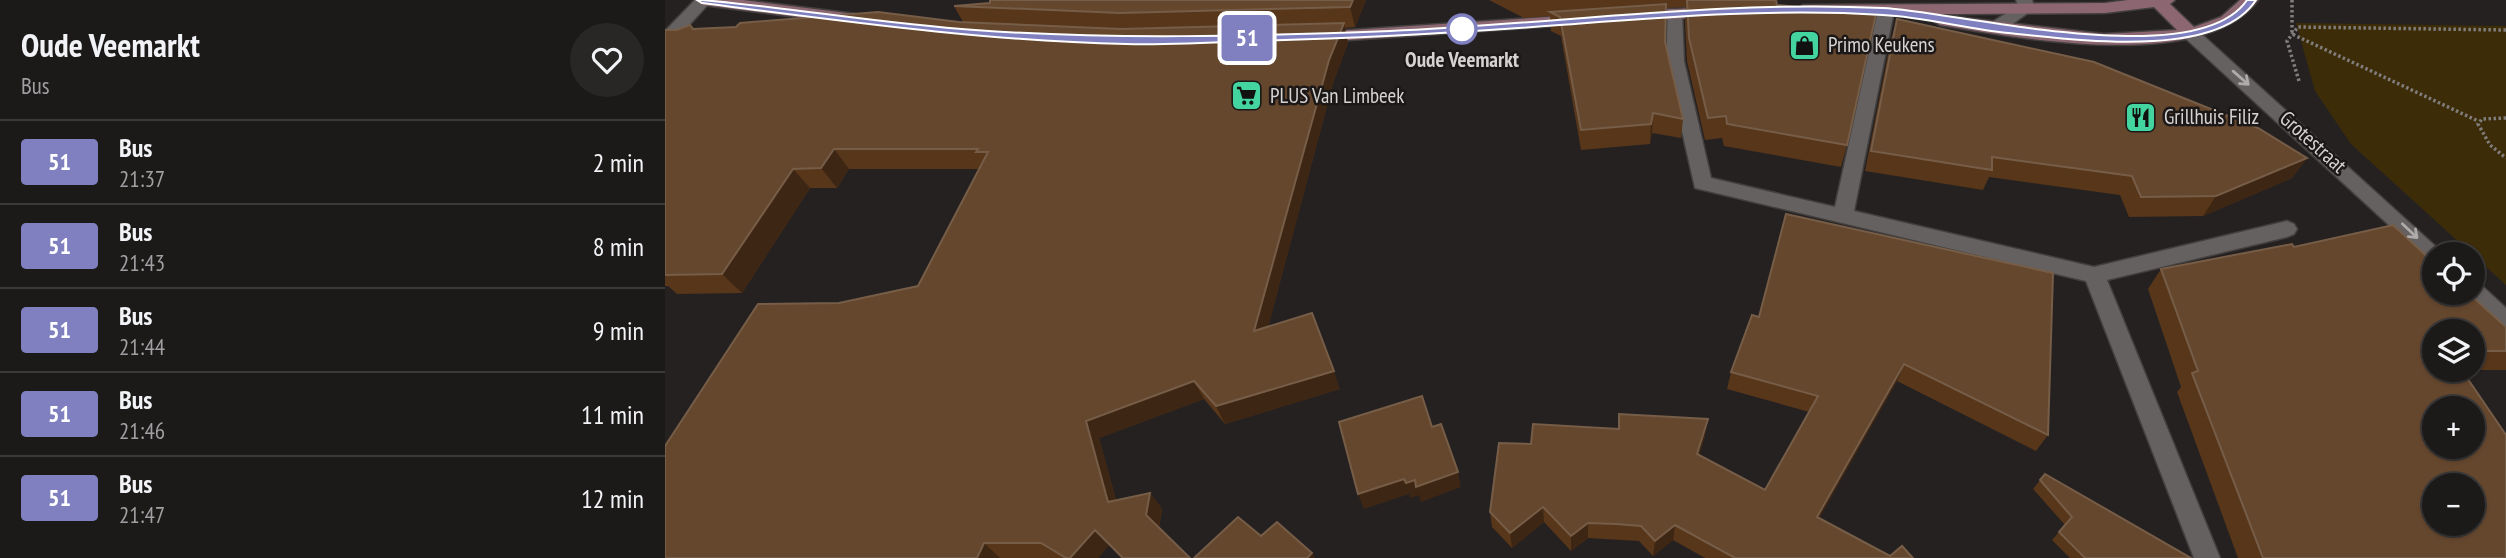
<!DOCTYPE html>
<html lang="en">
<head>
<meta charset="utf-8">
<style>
  body { margin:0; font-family:"PT Sans Narrow",sans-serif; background:#292626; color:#f1f3f6; height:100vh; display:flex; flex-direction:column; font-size:26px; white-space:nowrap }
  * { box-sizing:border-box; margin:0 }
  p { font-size:23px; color:#a0a0a2 }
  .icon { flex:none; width:38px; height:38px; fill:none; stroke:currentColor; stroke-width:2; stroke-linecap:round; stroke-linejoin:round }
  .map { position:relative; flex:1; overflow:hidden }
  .side { display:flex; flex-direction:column; background:#1c1919; width:665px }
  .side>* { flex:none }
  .badge { padding:0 14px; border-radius:5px; font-size:24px; line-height:46px }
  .controls { position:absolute; left:1757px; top:242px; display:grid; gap:14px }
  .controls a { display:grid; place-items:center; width:63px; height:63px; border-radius:50%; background:#1c1919; box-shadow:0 2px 5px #0004,0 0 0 2px #3a3838; font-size:35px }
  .map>.badge { position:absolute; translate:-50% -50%; box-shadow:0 0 0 4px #fff }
  .round { display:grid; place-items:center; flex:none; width:74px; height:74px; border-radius:37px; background:#292626 }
  .summary { display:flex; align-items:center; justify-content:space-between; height:119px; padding:0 21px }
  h1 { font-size:33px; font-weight:700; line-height:52px }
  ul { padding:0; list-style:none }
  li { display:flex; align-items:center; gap:21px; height:84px; padding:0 21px; border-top:2px solid #3a3838 }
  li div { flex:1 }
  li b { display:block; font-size:26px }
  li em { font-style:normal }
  li .badge { min-width:77px; font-weight:700; text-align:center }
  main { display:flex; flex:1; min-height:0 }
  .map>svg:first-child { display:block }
</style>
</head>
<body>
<main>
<section class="side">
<div class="summary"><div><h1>Oude Veemarkt</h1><p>Bus</p></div><a class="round"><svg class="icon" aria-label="heart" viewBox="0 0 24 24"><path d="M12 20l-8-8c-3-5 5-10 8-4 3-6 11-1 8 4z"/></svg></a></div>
<ul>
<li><span class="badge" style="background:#8080c0;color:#fff">51</span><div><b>Bus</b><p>21:37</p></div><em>2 min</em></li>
<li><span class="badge" style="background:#8080c0;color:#fff">51</span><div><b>Bus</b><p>21:43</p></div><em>8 min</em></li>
<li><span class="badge" style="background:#8080c0;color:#fff">51</span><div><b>Bus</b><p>21:44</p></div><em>9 min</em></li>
<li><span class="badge" style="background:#8080c0;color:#fff">51</span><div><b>Bus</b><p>21:46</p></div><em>11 min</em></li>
<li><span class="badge" style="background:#8080c0;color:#fff">51</span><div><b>Bus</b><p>21:47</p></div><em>12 min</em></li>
</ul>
</section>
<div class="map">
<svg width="1841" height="558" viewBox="0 0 1841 558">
  <rect width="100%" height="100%" fill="#252121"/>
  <polygon fill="#3c2c08" points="1631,23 1841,26 1841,285 1686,144 1650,91"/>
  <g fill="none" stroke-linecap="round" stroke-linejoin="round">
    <defs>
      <polygon id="lane" points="1221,6 1229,11 1189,211 1429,267 1622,221 1629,224 1632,229 1629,234 1622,237 1442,280 1555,558 1529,558 1421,281 1030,188 1001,61 1003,9 1015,9 1017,13 1019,61 1046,178 1170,207 1213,11"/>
      <g id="street">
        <polygon points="30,0 47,0 6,45 0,46 0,31"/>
        <polygon points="1351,0 1367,0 1370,8 1336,32 1324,32 1322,28 1324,24 1353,6"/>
        <polygon points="1525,28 1531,29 1779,254 1769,254 1769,262 1762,260 1519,37 1517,33"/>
        <polygon points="1808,282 1815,284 1841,308 1841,330 1833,327 1801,296 1799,292 1808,292"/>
      </g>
      <g id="secondary">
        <polygon points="30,0 78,0 190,14 198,19 190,24 38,5"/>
        <path d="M 1463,0 L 1510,0 L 1505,4 L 1529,27 L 1556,17 L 1575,0 L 1593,0 C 1538,73 1355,38 1275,25 L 1267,20 L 1275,15 L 1439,34 L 1512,30 L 1489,7 L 1440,13 L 1138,15 L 1130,10 L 1138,5 L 1440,3 Z"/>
        <polygon points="1049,7 1055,8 1055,16 973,21 965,16 973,11"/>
        <polygon points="913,15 919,16 919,24 655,42 647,37 655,32"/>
      </g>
    </defs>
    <use href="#lane" stroke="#423f3e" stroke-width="3"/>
    <use href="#street" stroke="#423f3e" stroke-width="3"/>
    <use href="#secondary" stroke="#423f3e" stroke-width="3"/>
    <g stroke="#807d7c" stroke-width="3.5" stroke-dasharray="2.5 2.5" stroke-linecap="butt">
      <polyline points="1627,0 1627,34 1813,121"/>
      <polyline points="1634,81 1622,41 1633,27 1841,30"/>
      <polyline points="1841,118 1817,119 1813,124 1825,145 1841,158"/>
    </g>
    <use href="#lane" fill="#656160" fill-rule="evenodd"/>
    <use href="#street" fill="#656160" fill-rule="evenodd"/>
    <use href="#secondary" fill="#8c6670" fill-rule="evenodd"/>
  </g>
  <g fill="#57361a" fill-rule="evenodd">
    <polygon points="325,0 701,0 690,27 680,28 683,43 669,80 603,327 675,389 560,424 539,399 434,438 451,500 485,493 497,509 494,528 525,558 456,558 444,545 433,558 0,558 174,303 253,286 314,169 184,169 172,188 145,188 77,293 12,294 3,286 0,286 0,30 298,22 289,6 325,3"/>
    <polygon points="824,0 1111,0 1112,5 1182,145 1176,167 1059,146 1057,138 1040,140 1022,61 1020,22 1021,7 1001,8 1000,42 1018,119 1016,138 987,133 985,144 916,150 896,36 886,31 885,16 859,18"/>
    <polygon points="1232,19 1642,158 1627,178 1538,216 1464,217 1455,195 1324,177 1318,190 1200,171 1226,39"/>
    <polygon points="1121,214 1383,435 1371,451 1232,381 1154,518 1225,556 1248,558 1040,558 1008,540 988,556 974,541 923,538 906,551 879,522 847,548 827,527 825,512 866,444 1040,436 1034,455 1100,490 1144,412 1062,389 1066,372 1094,317"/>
    <path d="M 1629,247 L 1841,327 L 1841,370 L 1797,370 L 1841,558 L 1573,558 L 1512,392 L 1516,387 L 1483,289 L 1496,269 ZM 1769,331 L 1808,331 L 1808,369 L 1769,369 Z"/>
    <polygon points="1380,474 1526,558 1405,558 1387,540 1400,525 1368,489"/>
  </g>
  <g fill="#3e2614">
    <polygon points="688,0 701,0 690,27 685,7"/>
    <polygon points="679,23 683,43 669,80 597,350 589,331 664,60"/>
    <polygon points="988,113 987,133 985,144 986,124"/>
    <polygon points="169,149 184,169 172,188 156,168"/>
    <polygon points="1642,158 1627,178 1538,216 1551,196"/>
    <polygon points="128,169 145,188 77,293 57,274"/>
    <polygon points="1239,364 1232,381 1146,533 1152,517"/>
    <polygon points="669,371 675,389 560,424 551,406"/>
    <polygon points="529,381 539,399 434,438 456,518 443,502 421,421"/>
    <polygon points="1043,419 1040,436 1029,470 1032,454"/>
    <polygon points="793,472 796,487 756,502 751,487"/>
    <polygon points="739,479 750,480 754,495 745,498 744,494 699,509 693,494"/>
    <polygon points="485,493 497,509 493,531 481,515"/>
    <polygon points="878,507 879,522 847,548 845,533"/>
    <polygon points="923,523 923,538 906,551 906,536"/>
    <polygon points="1010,525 1008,540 988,556 990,541"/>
    <polygon points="430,530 444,545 433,558 405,558"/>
    <polygon points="319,543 335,558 312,558"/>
    <polygon points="647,553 650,558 642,558"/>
  </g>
  <g fill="#65472e" stroke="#765d47" stroke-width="2" fill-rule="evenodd">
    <polygon points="325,0 688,0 685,7 455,13 289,6 325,3"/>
    <polygon points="1022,0 1111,0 1112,5 1211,14 1182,145 1062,124 1061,116 1043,118 1024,38"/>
    <polygon points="1001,4 1000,42 1018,119 988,113 986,124 916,130 895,17 885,12"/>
    <polygon points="213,12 294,22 456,29 679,23 664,60 589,331 647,313 669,371 551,406 529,381 421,421 443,502 485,493 481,515 525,558 458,558 430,530 405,558 401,558 376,543 319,543 312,558 0,558 0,446 93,304 174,303 253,286 323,152 311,152 313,149 169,149 156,168 128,169 57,274 0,275 0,30 12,30 25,25 28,29 71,27 75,23"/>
    <polygon points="1232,19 1429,62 1593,128 1642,158 1551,196 1476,197 1467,176 1327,157 1327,170 1206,151"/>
    <polygon points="1121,214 1388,273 1383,435 1239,364 1152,517 1225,556 1237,546 1248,558 1070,558 1010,525 990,541 976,526 951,524 923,523 906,536 878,507 845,533 825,512 834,443 866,444 868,424 954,429 954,414 1043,419 1032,454 1100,490 1153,396 1066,372 1087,315 1094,317"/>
    <path d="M 1728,225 L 1769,263 L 1769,292 L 1802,292 L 1841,327 L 1841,351 L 1808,351 L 1808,331 L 1769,331 L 1769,369 L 1796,369 L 1841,435 L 1841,558 L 1598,558 L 1527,373 L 1533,371 L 1496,269 L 1627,244 L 1629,247 ZM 1769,408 L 1808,408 L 1808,446 L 1769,446 ZM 1769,485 L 1808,485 L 1808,523 L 1769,523 Z"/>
    <polygon points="757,396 767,427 776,424 793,472 751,487 750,480 741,483 739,479 693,494 674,422"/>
    <polygon points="1380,474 1526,558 1420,558 1394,532 1407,517 1375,480"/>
    <polygon points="573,517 596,536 612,522 647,553 642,558 529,558"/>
  </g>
  <defs><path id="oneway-shaft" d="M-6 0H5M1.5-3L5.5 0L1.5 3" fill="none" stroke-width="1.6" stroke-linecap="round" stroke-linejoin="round" transform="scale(1.75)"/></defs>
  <g stroke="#aeabaa">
    <use href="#oneway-shaft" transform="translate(1576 78) rotate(41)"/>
    <use href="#oneway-shaft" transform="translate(1745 231) rotate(43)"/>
  </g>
  <path fill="#8080c0" stroke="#fff" stroke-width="2" d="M 32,0 L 37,0 C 128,8 219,24 310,30 C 448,40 586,36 725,31 C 889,24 1053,0 1218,8 C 1295,12 1532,74 1582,0 L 1591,0 C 1552,61 1404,39 1343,33 C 1301,29 1260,17 1218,15 C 1110,8 1002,17 895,25 C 789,33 685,39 579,41 C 540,43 500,45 461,44 C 319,41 178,21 37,3 Z"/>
  <defs>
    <symbol id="shop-square" viewBox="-11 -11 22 22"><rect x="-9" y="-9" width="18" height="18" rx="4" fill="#43d4a0" stroke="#1c1817"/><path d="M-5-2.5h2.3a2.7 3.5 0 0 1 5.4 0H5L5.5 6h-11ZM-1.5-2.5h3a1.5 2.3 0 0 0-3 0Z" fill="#111"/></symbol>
    <symbol id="supermarket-square" viewBox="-11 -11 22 22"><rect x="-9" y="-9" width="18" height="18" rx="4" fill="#43d4a0" stroke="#1c1817"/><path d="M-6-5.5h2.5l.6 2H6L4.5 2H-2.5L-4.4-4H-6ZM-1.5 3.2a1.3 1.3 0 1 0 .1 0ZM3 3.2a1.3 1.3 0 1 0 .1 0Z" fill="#111"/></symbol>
    <symbol id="restaurant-square" viewBox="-11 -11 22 22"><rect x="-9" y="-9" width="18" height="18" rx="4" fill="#43d4a0" stroke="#1c1817"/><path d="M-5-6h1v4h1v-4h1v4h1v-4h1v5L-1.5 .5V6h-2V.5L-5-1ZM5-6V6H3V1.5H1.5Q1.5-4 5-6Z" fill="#111"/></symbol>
  </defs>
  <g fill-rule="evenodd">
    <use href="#shop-square" x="1122" y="28" width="35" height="35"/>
    <use href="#supermarket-square" x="564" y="78" width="35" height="35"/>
    <use href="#restaurant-square" x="1458" y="100" width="35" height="35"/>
  </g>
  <circle fill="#fff" stroke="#8080c0" stroke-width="3.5" cx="797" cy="29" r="14"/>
  <g text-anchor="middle" stroke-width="5" stroke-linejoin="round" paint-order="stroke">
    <g font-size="21" fill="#d5d3d2" stroke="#1c1817" text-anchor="start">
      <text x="1163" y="52">Primo Keukens</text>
      <text x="605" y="103">PLUS Van Limbeek</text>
      <text x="1499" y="124">Grillhuis Filiz</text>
    </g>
    <g font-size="21" font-weight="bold" fill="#d5d3d2" stroke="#1c1817">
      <text x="797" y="67">Oude Veemarkt</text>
    </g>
    <g font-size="21" fill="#d5d3d2" stroke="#1c1817">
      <text transform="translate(1648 142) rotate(42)" y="7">Grotestraat</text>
    </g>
  </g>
</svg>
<div class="controls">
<a><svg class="icon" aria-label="locate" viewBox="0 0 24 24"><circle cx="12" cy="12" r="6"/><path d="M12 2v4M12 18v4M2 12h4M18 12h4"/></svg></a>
<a><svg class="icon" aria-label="layers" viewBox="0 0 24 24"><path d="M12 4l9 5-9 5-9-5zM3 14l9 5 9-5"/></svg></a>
<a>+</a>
<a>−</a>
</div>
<b class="badge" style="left:582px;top:38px;background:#8080c0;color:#fff">51</b>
</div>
</main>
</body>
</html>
